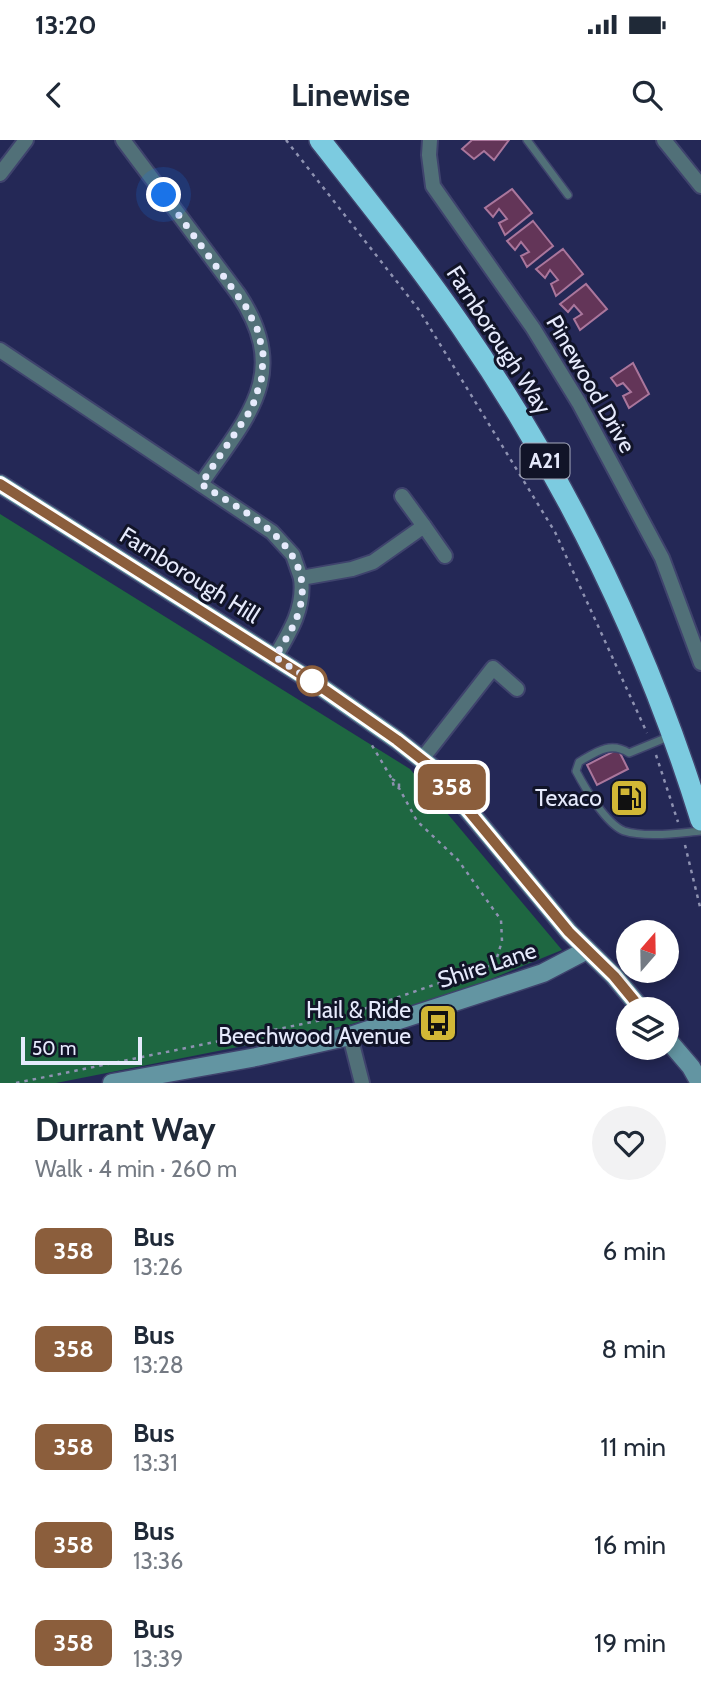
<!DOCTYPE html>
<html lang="en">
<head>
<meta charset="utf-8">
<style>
  body { margin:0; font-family:Cabin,sans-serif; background:#f2f2f3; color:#1f2937; height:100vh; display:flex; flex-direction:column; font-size:26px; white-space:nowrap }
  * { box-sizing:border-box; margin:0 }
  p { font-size:23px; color:#747a83 }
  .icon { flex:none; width:38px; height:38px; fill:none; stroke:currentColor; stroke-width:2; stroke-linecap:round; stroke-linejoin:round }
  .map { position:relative; height:943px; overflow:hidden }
  .drawer { display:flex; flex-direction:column; background:#fff; flex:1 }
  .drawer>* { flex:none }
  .badge { padding:0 14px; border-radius:10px; font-size:24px; line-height:46px }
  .needle { width:46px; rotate:20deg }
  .buttons { position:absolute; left:616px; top:780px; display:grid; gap:14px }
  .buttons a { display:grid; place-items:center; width:63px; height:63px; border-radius:50%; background:#fff; box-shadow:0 4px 10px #0003; font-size:35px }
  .scale { position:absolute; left:21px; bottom:18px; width:121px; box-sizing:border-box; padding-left:7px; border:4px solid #e6eafc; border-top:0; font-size:19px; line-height:24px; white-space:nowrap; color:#e6eafc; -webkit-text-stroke:5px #111428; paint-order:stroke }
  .you { position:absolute; width:35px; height:35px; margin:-18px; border:5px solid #fff; border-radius:50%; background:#1a73e8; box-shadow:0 0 0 10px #1a73e833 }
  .map>.badge { position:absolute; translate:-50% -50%; box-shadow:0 0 0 4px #fff }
  .round { display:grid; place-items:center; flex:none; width:74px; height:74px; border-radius:37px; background:#f2f2f3 }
  .head { display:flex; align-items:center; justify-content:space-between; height:119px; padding:0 35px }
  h1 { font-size:33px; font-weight:800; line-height:52px }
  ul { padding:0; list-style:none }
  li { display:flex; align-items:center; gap:21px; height:98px; padding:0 35px }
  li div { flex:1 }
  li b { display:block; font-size:26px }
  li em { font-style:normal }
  li .badge { min-width:77px; font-weight:700; text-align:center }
  .status { display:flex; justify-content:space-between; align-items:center; height:49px; padding:0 35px; background:#fff; direction:ltr }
  .status svg { height:19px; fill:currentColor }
  header { display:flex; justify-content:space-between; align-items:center; height:91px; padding:0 35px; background:#fff; font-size:32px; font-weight:800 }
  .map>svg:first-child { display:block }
</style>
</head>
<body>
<div class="status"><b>13:20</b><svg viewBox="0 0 49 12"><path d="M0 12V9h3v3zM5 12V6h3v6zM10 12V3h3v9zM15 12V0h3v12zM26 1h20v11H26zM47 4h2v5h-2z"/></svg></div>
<header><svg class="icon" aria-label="back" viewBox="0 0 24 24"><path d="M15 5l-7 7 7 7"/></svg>Linewise<svg class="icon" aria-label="search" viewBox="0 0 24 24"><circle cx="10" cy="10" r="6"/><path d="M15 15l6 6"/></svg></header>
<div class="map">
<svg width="701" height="943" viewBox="0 0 701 943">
  <rect width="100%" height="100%" fill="#242856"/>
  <polygon fill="#1e6741" points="0,374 410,629 562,810 474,846 349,885 56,943 0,943"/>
  <g fill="#633558" stroke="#aa769c" stroke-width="2">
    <polygon points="472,0 509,0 494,20 484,11 474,19 462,9"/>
    <polygon points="512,49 532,73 505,95 499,83 507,79 499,69 493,77 485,68"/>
    <polygon points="533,81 553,106 527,127 521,116 529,112 521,102 515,110 507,101"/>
    <polygon points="563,109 583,134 556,156 551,144 558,140 550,130 545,138 536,129"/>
    <polygon points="586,144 607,169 580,190 574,179 582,174 574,165 568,172 560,164"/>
    <polygon points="633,223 649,254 629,268 623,256 631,252 623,243 617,246 611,238"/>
    <polygon points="618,609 628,629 597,645 587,625"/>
  </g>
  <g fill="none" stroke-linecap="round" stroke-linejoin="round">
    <defs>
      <g id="lane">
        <polyline points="527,0 568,55"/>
        <path d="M 668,597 L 629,613 C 610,601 596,612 579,622 L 576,631 C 585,648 606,684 624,691 C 647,698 678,693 701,691"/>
      </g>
      <g id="street">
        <path d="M 123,0 L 239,155 C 292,235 246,278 201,344"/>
        <polyline points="430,0 429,15 433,46 533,188 579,263 662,418 701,523"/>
        <polyline points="664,0 701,46"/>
        <polyline points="0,34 26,0"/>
        <polyline points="0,210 272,392 293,415 301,438"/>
        <polyline points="424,386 445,416"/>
        <path d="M 275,517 C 290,492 305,468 301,438 L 352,429 L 373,422 L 424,386 L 402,356"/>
        <polyline points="422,619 493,528 517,549"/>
        <polyline points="350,896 362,943"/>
      </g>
      <g id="secondary">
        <polyline points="0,344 321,547 397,600 434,629 569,792 614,836 642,870"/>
        <polyline points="667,899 691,927 700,943"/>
        <polyline points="112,943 256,917 350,896 543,833 587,810"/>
      </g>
      <path id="highway" d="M 320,0 C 368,61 417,122 461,186 C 565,337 647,505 701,680"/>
    </defs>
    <use href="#lane" stroke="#3f436d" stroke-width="10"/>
    <use href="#street" stroke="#3f436d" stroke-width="18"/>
    <use href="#secondary" stroke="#3f436d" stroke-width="21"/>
    <use href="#highway" stroke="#3f436d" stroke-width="24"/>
    <g stroke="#8e92b1" stroke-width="2.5" stroke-dasharray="3.5 5" stroke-linecap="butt">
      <polyline points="286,0 419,170 555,392 647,593"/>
      <polyline points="656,615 678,682"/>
      <polyline points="392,639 399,643 399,648"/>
      <polyline points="685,705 701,771"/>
      <polyline points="16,943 346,875 495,824 502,801 501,780 458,720 417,681 399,648 394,647 392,639 370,602"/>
    </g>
    <use href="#lane" stroke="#517078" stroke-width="7"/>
    <use href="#street" stroke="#517078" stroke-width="14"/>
    <use href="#secondary" stroke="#6395a2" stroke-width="18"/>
    <use href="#highway" stroke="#7ccbe0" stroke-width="21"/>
  </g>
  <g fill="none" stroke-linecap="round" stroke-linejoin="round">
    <defs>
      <polyline id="line" points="0,344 321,547 397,600 434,629 569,792 614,836 642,870"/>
    </defs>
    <use href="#line" stroke="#fff" stroke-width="16"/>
    <use href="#line" stroke="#8b5e3c" stroke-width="10"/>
    <path stroke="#e6eafc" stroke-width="7" stroke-dasharray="0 12.6" d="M 164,55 L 246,167 L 258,191 L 263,213 L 262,237 L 252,268 L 201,344 C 246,374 321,407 298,474 C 293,490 283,503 275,517 L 321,547 L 312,541"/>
  </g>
  <defs>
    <symbol id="fuel-square" viewBox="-11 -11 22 22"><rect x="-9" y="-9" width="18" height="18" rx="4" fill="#d2b736" stroke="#111428"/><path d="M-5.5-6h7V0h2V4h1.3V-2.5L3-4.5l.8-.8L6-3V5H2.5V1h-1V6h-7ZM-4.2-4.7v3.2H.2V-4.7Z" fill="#111"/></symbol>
    <symbol id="bus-square" viewBox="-11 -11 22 22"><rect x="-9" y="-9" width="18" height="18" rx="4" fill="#d2b736" stroke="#111428"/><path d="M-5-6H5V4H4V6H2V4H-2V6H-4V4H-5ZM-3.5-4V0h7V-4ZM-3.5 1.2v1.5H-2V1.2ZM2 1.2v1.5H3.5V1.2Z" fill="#111"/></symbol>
  </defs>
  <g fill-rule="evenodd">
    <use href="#fuel-square" x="607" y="636" width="44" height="44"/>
    <use href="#bus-square" x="416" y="861" width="44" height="44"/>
  </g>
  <circle fill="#fff" stroke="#8b5e3c" stroke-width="3.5" cx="312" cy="541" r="14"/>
  <g text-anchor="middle" stroke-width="6" stroke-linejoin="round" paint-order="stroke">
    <rect fill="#111428" stroke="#a6aabc" stroke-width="2" x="520.5" y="303.5" width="49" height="35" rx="5"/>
    <g font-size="21" font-weight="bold" fill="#e6eafc">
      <text x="545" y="328">A21</text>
    </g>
    <g font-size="23" fill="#e6eafc" stroke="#111428">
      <text transform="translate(499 200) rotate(57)" y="8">Farnborough Way</text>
      <text transform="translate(591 244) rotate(60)" y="8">Pinewood Drive</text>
      <text transform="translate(190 435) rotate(32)" y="8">Farnborough Hill</text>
      <text transform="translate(487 825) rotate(-18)" y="8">Shire Lane</text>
    </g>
    <g font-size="23" fill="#e6eafc" stroke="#111428" text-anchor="end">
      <text x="602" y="666">Texaco</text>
      <text x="411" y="878">Hail &amp; Ride<tspan x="411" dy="26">Beechwood Avenue</tspan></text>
    </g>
  </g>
</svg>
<div class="buttons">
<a><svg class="needle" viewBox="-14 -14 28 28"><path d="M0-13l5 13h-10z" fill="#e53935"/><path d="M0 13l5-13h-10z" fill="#747a83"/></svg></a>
<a><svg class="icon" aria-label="layers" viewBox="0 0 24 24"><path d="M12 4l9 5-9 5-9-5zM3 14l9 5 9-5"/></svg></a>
</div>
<div class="scale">50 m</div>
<div class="you" style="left:164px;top:55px"></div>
<b class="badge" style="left:452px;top:647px;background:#8b5e3c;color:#fff">358</b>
</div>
<section class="drawer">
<div class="head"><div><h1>Durrant Way</h1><p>Walk · 4 min · 260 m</p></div><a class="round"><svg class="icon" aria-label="heart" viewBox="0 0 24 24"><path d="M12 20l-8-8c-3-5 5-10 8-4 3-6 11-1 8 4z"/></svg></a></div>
<ul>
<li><span class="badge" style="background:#8b5e3c;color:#fff">358</span><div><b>Bus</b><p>13:26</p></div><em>6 min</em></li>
<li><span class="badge" style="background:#8b5e3c;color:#fff">358</span><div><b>Bus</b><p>13:28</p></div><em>8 min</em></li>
<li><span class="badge" style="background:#8b5e3c;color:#fff">358</span><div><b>Bus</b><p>13:31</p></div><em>11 min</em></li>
<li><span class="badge" style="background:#8b5e3c;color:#fff">358</span><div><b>Bus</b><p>13:36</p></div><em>16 min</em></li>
<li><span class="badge" style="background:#8b5e3c;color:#fff">358</span><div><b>Bus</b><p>13:39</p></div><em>19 min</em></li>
</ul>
</section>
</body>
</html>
